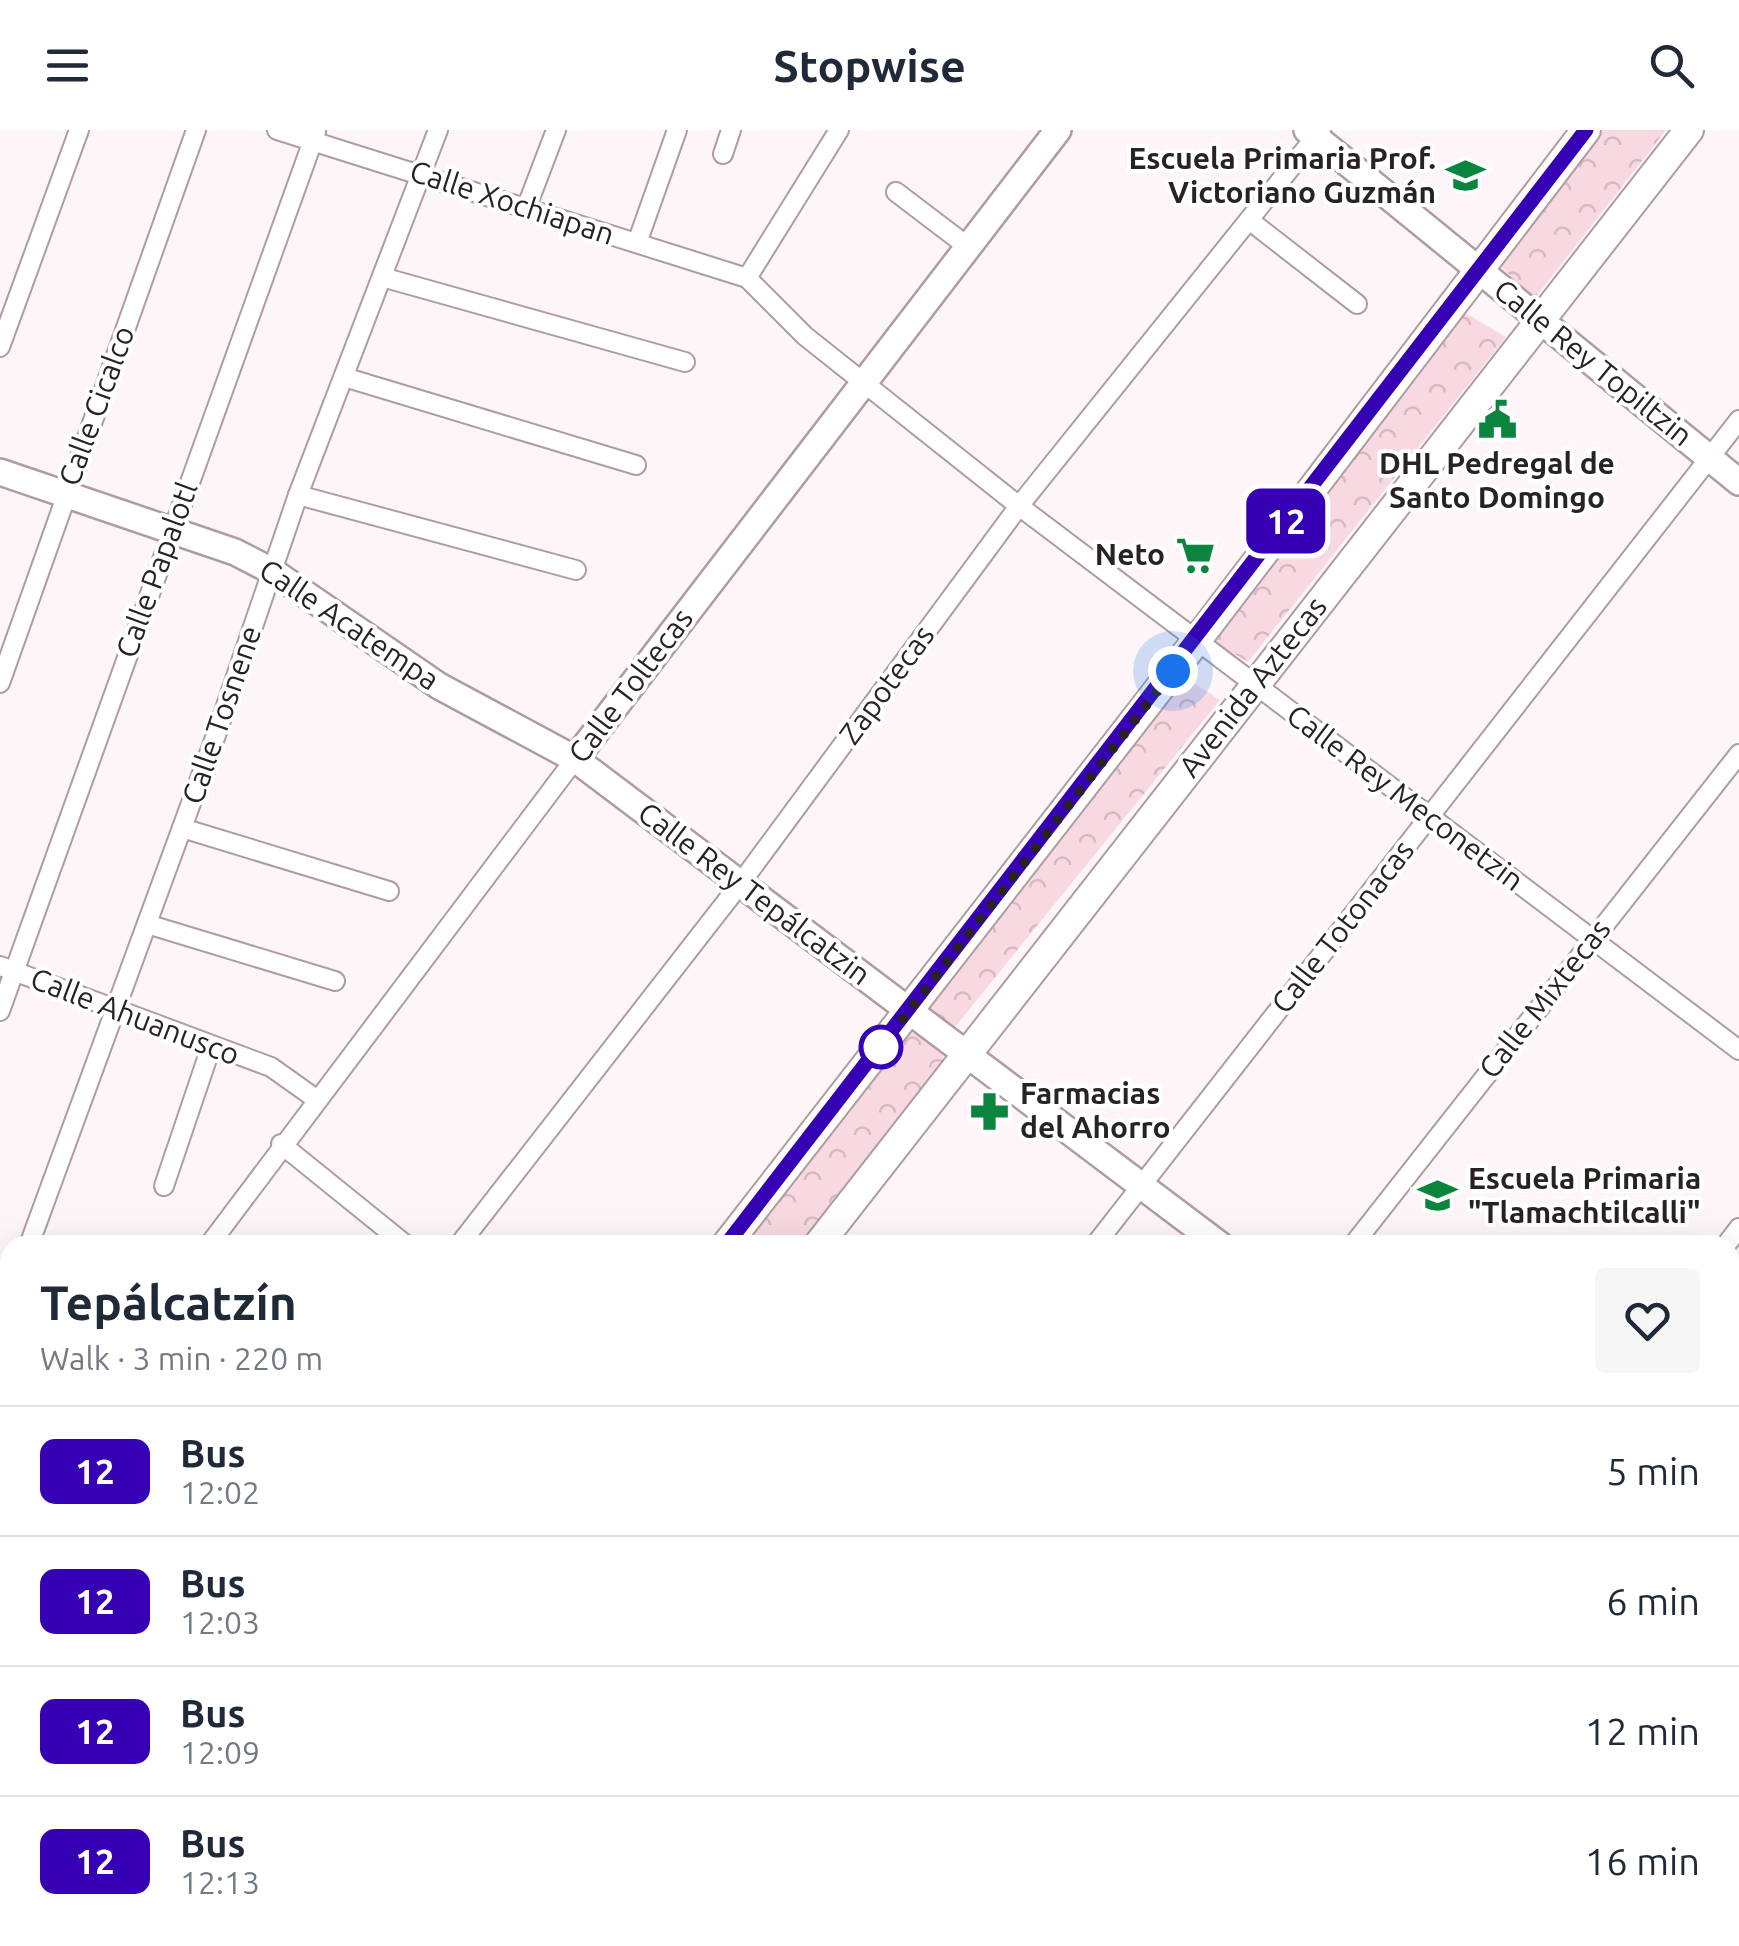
<!DOCTYPE html>
<html lang="en">
<head>
<meta charset="utf-8">
<style>
  body { margin:0; font-family:Ubuntu,sans-serif; background:#f6f6f7; color:#1f2937; height:100vh; display:flex; flex-direction:column; font-size:38px; white-space:nowrap }
  * { box-sizing:border-box; margin:0 }
  p { font-size:32px; color:#747a83 }
  .icon { flex:none; width:55px; height:55px; fill:none; stroke:currentColor; stroke-width:2; stroke-linecap:round; stroke-linejoin:round }
  .map { position:relative; flex:1; overflow:hidden }
  .drawer { position:absolute; left:0px; top:1105px; width:1740px; height:712px; display:flex; flex-direction:column; background:#fff; border-radius:30px 30px 0 0; box-shadow:0 10px 40px #0002 }
  .drawer>* { flex:none }
  .badge { padding:0 20px; border-radius:15px; font-size:35px; line-height:65px }
  .you { position:absolute; width:50px; height:50px; margin:-25px; border:8px solid #fff; border-radius:50%; background:#1a73e8; box-shadow:0 0 0 15px #1a73e833 }
  .map>.badge { position:absolute; translate:-50% -50%; box-shadow:0 0 0 5px #fff }
  .round { display:grid; place-items:center; flex:none; width:105px; height:105px; border-radius:10px; background:#f6f6f7 }
  .summary { display:flex; align-items:center; justify-content:space-between; height:170px; padding:0 40px }
  h1 { font-size:48px; font-weight:700; line-height:75px }
  ul { padding:0; list-style:none }
  li { display:flex; align-items:center; gap:30px; height:130px; padding:0 40px; border-top:2px solid #e0e1e3 }
  li div { flex:1 }
  li b { display:block; font-size:38px }
  li em { font-style:normal }
  li .badge { min-width:110px; font-weight:700; text-align:center }
  header { display:flex; justify-content:space-between; align-items:center; height:130px; padding:0 40px; background:#fff; font-size:45px; font-weight:700 }
  .map>svg:first-child { display:block }
</style>
</head>
<body>
<header><svg class="icon" aria-label="menu" viewBox="0 0 24 24"><path d="M4 6h16M4 12h16M4 18h16"/></svg>Stopwise<svg class="icon" aria-label="search" viewBox="0 0 24 24"><circle cx="10" cy="10" r="6"/><path d="M15 15l6 6"/></svg></header>
<div class="map">
<svg width="1739" height="1816" viewBox="0 0 1739 1816">
  <defs>
    <pattern id="park-crowns" width="20" height="18" patternUnits="userSpaceOnUse" patternTransform="scale(2.5)"><rect width="20" height="18" fill="#f8d9e1"/><path d="M2 6a3 3 0 1 1 6 0M12 15a3 3 0 1 1 6 0" fill="none" stroke="#d5bac1"/></pattern>
  </defs>
  <rect width="100%" height="100%" fill="#fdf5f7"/>
  <g fill="url(#park-crowns)">
    <polygon points="1603,0 1666,0 1535,168 1499,135"/>
    <polygon points="1462,181 1506,207 1248,532 1212,511"/>
    <polygon points="1184,547 1220,570 951,902 920,887"/>
    <polygon points="935,902 944,930 803,1115 741,1115 907,903"/>
  </g>
  <g fill="none" stroke-linecap="round" stroke-linejoin="round">
    <defs>
      <g id="street">
        <polyline points="277,0 747,148 805,206 1019,376 1739,920"/>
        <polyline points="723,24 731,0"/>
        <polyline points="896,62 967,116"/>
        <polyline points="527,76 556,0"/>
        <polyline points="1249,90 1357,174"/>
        <polyline points="637,113 677,0"/>
        <polyline points="382,147 685,232"/>
        <polyline points="747,148 839,0"/>
        <polyline points="0,217 79,0"/>
        <polyline points="344,247 636,335"/>
        <polyline points="298,365 576,440"/>
        <polyline points="0,553 196,0"/>
        <polyline points="182,698 389,761"/>
        <polyline points="147,794 335,851"/>
        <polyline points="0,836 271,937 316,969"/>
        <polyline points="0,881 316,2"/>
        <polyline points="281,1014 406,1115"/>
        <polyline points="164,1056 211,917"/>
        <polyline points="29,1115 216,605 298,365 438,0"/>
        <polyline points="209,1115 575,629"/>
        <polyline points="459,1115 740,754 1019,376 1321,0"/>
        <polyline points="1095,1115 1739,290"/>
        <polyline points="1353,1115 1739,624"/>
        <polyline points="1726,1115 1739,1098"/>
        <polyline points="0,1195 10,1167"/>
        <polyline points="1730,1278 1739,1268"/>
        <polyline points="0,1338 10,1343"/>
        <polyline points="0,1415 10,1399"/>
        <polyline points="1730,1429 1739,1433"/>
        <polyline points="1730,1511 1739,1491"/>
        <polyline points="1730,1580 1739,1579"/>
        <polyline points="1730,1645 1739,1662"/>
        <polyline points="0,1697 10,1684"/>
        <polyline points="540,1808 551,1816"/>
        <polyline points="1295,1808 1306,1816"/>
        <polyline points="1729,1808 1733,1816"/>
        <polyline points="801,1816 807,1808"/>
        <polyline points="1060,1816 1067,1808"/>
        <polyline points="1320,1816 1327,1808"/>
        <polyline points="1579,1816 1585,1808"/>
      </g>
      <g id="secondary">
        <polyline points="1307,0 1739,352"/>
        <polyline points="0,342 235,422 272,441 439,556 575,629 1220,1115"/>
        <polyline points="575,629 1058,0"/>
        <polyline points="1730,1305 1739,1305"/>
      </g>
      <g id="primary">
        <polyline points="726,1115 1197,510 1586,0"/>
        <polyline points="818,1115 1689,0"/>
        <polyline points="176,1816 183,1808"/>
        <polyline points="269,1816 275,1808"/>
      </g>
    </defs>
    <use href="#street" stroke="#af9ca1" stroke-width="22"/>
    <use href="#secondary" stroke="#af9ca1" stroke-width="30"/>
    <use href="#primary" stroke="#af9ca1" stroke-width="32"/>
    <use href="#street" stroke="#fff" stroke-width="18"/>
    <use href="#secondary" stroke="#fff" stroke-width="25"/>
    <use href="#primary" stroke="#fff" stroke-width="28"/>
  </g>
  <g fill="none" stroke-linecap="round" stroke-linejoin="round">
    <defs>
      <polyline id="line" points="726,1115 1586,0"/>
    </defs>
    <use href="#line" stroke="#fff" stroke-width="22"/>
    <use href="#line" stroke="#3600b5" stroke-width="15"/>
    <polyline stroke="#292223" stroke-width="10" stroke-dasharray="0 18" points="881,917 1173,541"/>
  </g>
  <defs>
    <symbol id="school-bare" viewBox="-9 -9 18 18"><path d="M0-5L7-2L0 1L-7-2ZM-4 1L0 2.5L4 1V4Q0 6-4 4Z" fill="#0b843d" stroke="#fff" stroke-width="2.5" paint-order="stroke"/></symbol>
    <symbol id="civic-bare" viewBox="-9 -9 18 18"><path d="M-.6-6.5H3V-4.5H.6V-3L4-1V1h2V6H-6V1h2V-1L-.6-3ZM-1.2 2.5V6h2.4V2.5Z" fill="#0b843d" stroke="#fff" stroke-width="2.5" paint-order="stroke"/></symbol>
    <symbol id="supermarket-bare" viewBox="-9 -9 18 18"><path d="M-6-5.5h2.5l.6 2H6L4.5 2H-2.5L-4.4-4H-6ZM-1.5 3.2a1.3 1.3 0 1 0 .1 0ZM3 3.2a1.3 1.3 0 1 0 .1 0Z" fill="#0b843d" stroke="#fff" stroke-width="2.5" paint-order="stroke"/></symbol>
    <symbol id="pharmacy-bare" viewBox="-9 -9 18 18"><path d="M-2-6h4v4h4v4h-4v4h-4v-4h-4v-4h4Z" fill="#0b843d" stroke="#fff" stroke-width="2.5" paint-order="stroke"/></symbol>
  </defs>
  <g fill-rule="evenodd">
    <use href="#school-bare" x="1438" y="18" width="55" height="55"/>
    <use href="#civic-bare" x="1470" y="262" width="55" height="55"/>
    <use href="#supermarket-bare" x="1168" y="398" width="55" height="55"/>
    <use href="#pharmacy-bare" x="962" y="954" width="55" height="55"/>
    <use href="#school-bare" x="1410" y="1038" width="55" height="55"/>
  </g>
  <circle fill="#fff" stroke="#3600b5" stroke-width="5" cx="881" cy="917" r="20"/>
  <g text-anchor="middle" stroke-width="8" stroke-linejoin="round" paint-order="stroke">
    <g font-size="30" font-weight="bold" fill="#292223" stroke="#fff" text-anchor="end">
      <text x="1436" y="39">Escuela Primaria Prof.<tspan x="1436" dy="34">Victoriano Guzmán</tspan></text>
      <text x="1497" y="344" text-anchor="middle">DHL Pedregal de<tspan x="1497" dy="34">Santo Domingo</tspan></text>
      <text x="1165" y="435">Neto</text>
      <text x="1020" y="974" text-anchor="start">Farmacias<tspan x="1020" dy="34">del Ahorro</tspan></text>
      <text x="1468" y="1059" text-anchor="start">Escuela Primaria<tspan x="1468" dy="34">"Tlamachtilcalli"</tspan></text>
    </g>
    <g font-size="30" fill="#292223" stroke="#fff">
      <text transform="translate(512 73) rotate(18)" y="10">Calle Xochiapan</text>
      <text transform="translate(1593 233) rotate(39)" y="10">Calle Rey Topiltzin</text>
      <text transform="translate(97 276) rotate(-70)" y="10">Calle Cicalco</text>
      <text transform="translate(157 440) rotate(-70)" y="10">Calle Papalotl</text>
      <text transform="translate(349 495) rotate(34)" y="10">Calle Acatempa</text>
      <text transform="translate(887 555) rotate(-54)" y="10">Zapotecas</text>
      <text transform="translate(631 556) rotate(-53)" y="10">Calle Toltecas</text>
      <text transform="translate(1253 557) rotate(-52)" y="10">Avenida Aztecas</text>
      <text transform="translate(222 585) rotate(-71)" y="10">Calle Tosnene</text>
      <text transform="translate(1405 668) rotate(37)" y="10">Calle Rey Meconetzin</text>
      <text transform="translate(754 764) rotate(37)" y="10">Calle Rey Tepálcatzin</text>
      <text transform="translate(1343 797) rotate(-52)" y="10">Calle Totonacas</text>
      <text transform="translate(1545 869) rotate(-52)" y="10">Calle Mixtecas</text>
      <text transform="translate(135 887) rotate(21)" y="10">Calle Ahuanusco</text>
    </g>
  </g>
</svg>
<div class="you" style="left:1173px;top:541px"></div>
<b class="badge" style="left:1286px;top:391px;background:#3600b5;color:#fff">12</b>
<section class="drawer">
<div class="summary"><div><h1>Tepálcatzín</h1><p>Walk · 3 min · 220 m</p></div><a class="round"><svg class="icon" aria-label="heart" viewBox="0 0 24 24"><path d="M12 20l-8-8c-3-5 5-10 8-4 3-6 11-1 8 4z"/></svg></a></div>
<ul>
<li><span class="badge" style="background:#3600b5;color:#fff">12</span><div><b>Bus</b><p>12:02</p></div><em>5 min</em></li>
<li><span class="badge" style="background:#3600b5;color:#fff">12</span><div><b>Bus</b><p>12:03</p></div><em>6 min</em></li>
<li><span class="badge" style="background:#3600b5;color:#fff">12</span><div><b>Bus</b><p>12:09</p></div><em>12 min</em></li>
<li><span class="badge" style="background:#3600b5;color:#fff">12</span><div><b>Bus</b><p>12:13</p></div><em>16 min</em></li>
</ul>
</section>
</div>
</body>
</html>
